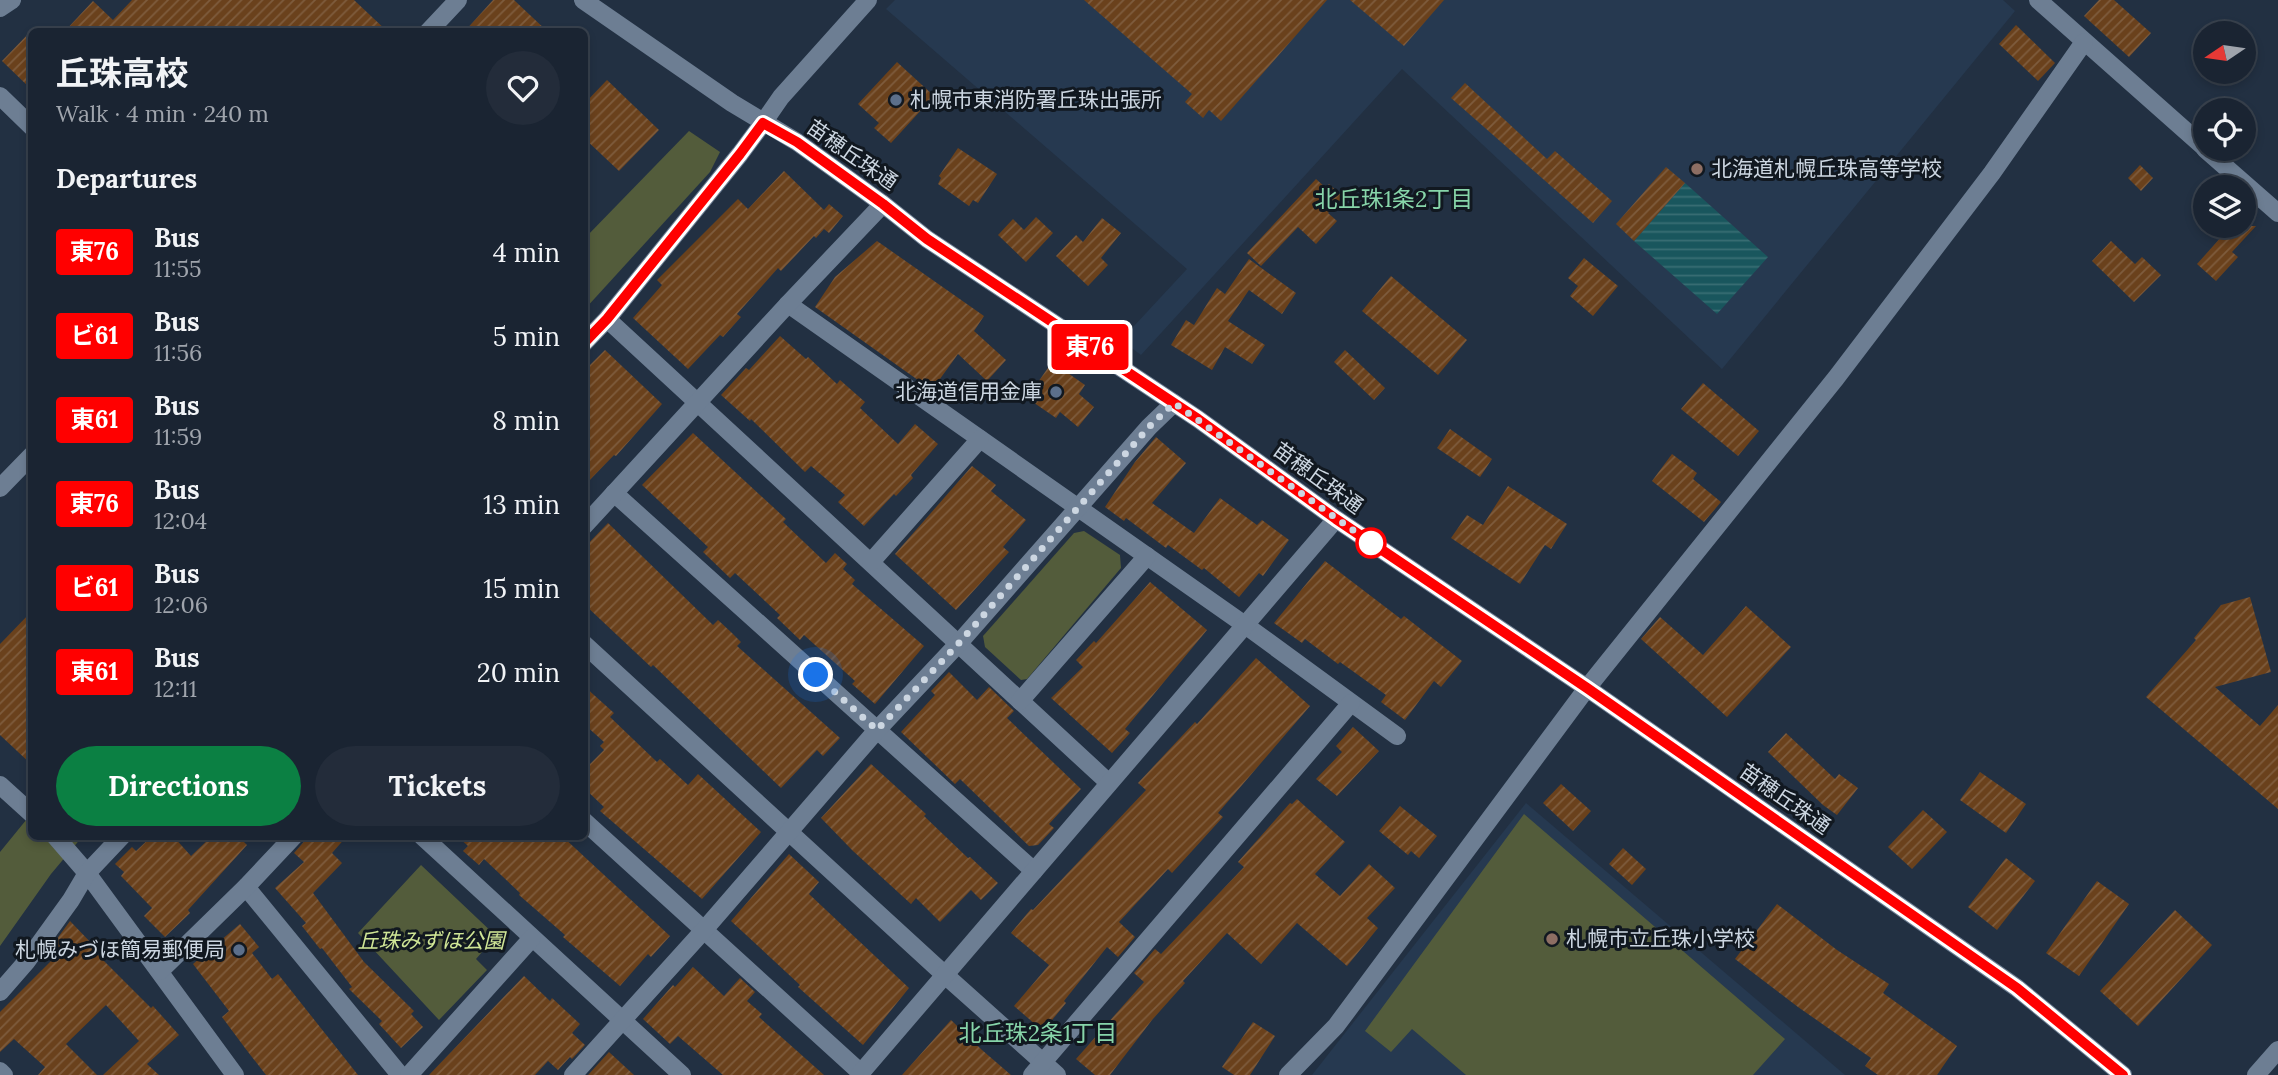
<!DOCTYPE html>
<html lang="en">
<head>
<meta charset="utf-8">
<style>
  body { margin:0; font-family:Lora,"Noto Sans JP",serif; background:#232c3a; color:#f1f3f6; height:100vh; display:flex; flex-direction:column; font-size:26px; white-space:nowrap }
  * { box-sizing:border-box; margin:0 }
  p { font-size:23px; color:#9fa4ac }
  .icon { flex:none; width:38px; height:38px; fill:none; stroke:currentColor; stroke-width:2; stroke-linecap:round; stroke-linejoin:round }
  .map { position:relative; flex:1; overflow:hidden }
  .side { position:absolute; left:28px; top:28px; width:560px; height:812px; display:flex; flex-direction:column; background:#1a2432; border-radius:10px; box-shadow:0 4px 10px #0003,0 0 0 2px #38414d }
  .side>* { flex:none }
  .badge { padding:0 14px; border-radius:5px; font-size:24px; line-height:46px }
  .needle { width:46px; rotate:257deg }
  .buttons { position:absolute; left:2193px; top:21px; display:grid; gap:14px }
  .buttons a { display:grid; place-items:center; width:63px; height:63px; border-radius:50%; background:#1a2432; box-shadow:0 4px 10px #0003,0 0 0 2px #38414d; font-size:35px }
  .you { position:absolute; width:35px; height:35px; margin:-18px; border:5px solid #fff; border-radius:50%; background:#1a73e8; box-shadow:0 0 0 10px #1a73e833 }
  .map>.badge { position:absolute; translate:-50% -50%; box-shadow:0 0 0 4px #fff }
  h2 { padding:0 28px; font-size:26px; line-height:63px }
  .round { display:grid; place-items:center; flex:none; width:74px; height:74px; border-radius:37px; background:#232c3a }
  .headline { display:flex; align-items:center; justify-content:space-between; height:119px; padding:0 28px }
  h1 { font-size:33px; font-weight:700; line-height:52px }
  .cta { display:flex; gap:14px; margin-top:auto; padding:14px 28px }
  .cta a { flex:1; height:80px; border-radius:42px; background:#0b8043; color:#fff; font-size:28px; font-weight:700; line-height:80px; text-align:center }
  .cta a+a { background:#232c3a; color:#f1f3f6 }
  ul { padding:0; list-style:none }
  li { display:flex; align-items:center; gap:21px; height:84px; padding:0 28px }
  li div { flex:1 }
  li b { display:block; font-size:26px }
  li em { font-style:normal }
  li .badge { min-width:77px; font-weight:700; text-align:center }
  .map>svg:first-child { display:block }
</style>
</head>
<body>
<div class="map">
<svg width="2278" height="1075" viewBox="0 0 2278 1075">
  <defs>
    <pattern id="water-rules" width="6" height="5" patternUnits="userSpaceOnUse" patternTransform="scale(1.75)"><rect width="6" height="5" fill="#19565d"/><path d="M0 2.5h6" fill="none" stroke="#396e74"/></pattern>
    <pattern id="building-hatch" width="6" height="6" patternUnits="userSpaceOnUse" patternTransform="scale(1.75)"><rect width="6" height="6" fill="#6a411c"/><path d="M-1 1l2-2M0 6l6-6M5 7l2-2" fill="none" stroke="#7e5c3d"/></pattern>
  </defs>
  <rect width="100%" height="100%" fill="#223042"/>
  <g fill="#263950">
    <polygon points="895,0 2003,0 2015,11 1722,369 1402,69 1141,355 1121,340 1187,269 886,9"/>
    <polygon points="1526,803 1845,1075 1312,1075"/>
  </g>
  <g fill="#535c3b">
    <polygon points="689,131 720,152 710,172 585,309 585,238"/>
    <polygon points="1084,531 1120,555 1121,568 1027,679 1021,680 985,647 983,636 1074,533"/>
    <polygon points="31,814 32,836 82,837 51,874 0,946 0,852"/>
    <polygon points="1524,814 1785,1039 1753,1075 1466,1075 1412,1029 1391,1052 1365,1031"/>
    <polygon points="421,865 496,936 476,959 487,970 439,1020 358,933"/>
  </g>
  <polygon fill="url(#water-rules)" points="1685,183 1768,257 1717,314 1634,241"/>
  <g fill="url(#building-hatch)">
    <polygon points="132,0 354,0 388,32 64,32 93,1 113,20"/>
    <polygon points="493,0 514,0 548,32 464,32"/>
    <polygon points="1084,0 1327,0 1221,121 1209,110 1203,118 1185,102 1192,94"/>
    <polygon points="1350,0 1444,0 1404,46"/>
    <polygon points="2099,0 2114,0 2151,33 2129,57 2084,16"/>
    <polygon points="2016,25 2055,63 2038,81 1999,44"/>
    <polygon points="32,30 32,90 2,61"/>
    <polygon points="897,62 934,96 891,143 874,128 879,123 858,104"/>
    <polygon points="607,80 659,130 619,171 584,138 584,104"/>
    <polygon points="1465,83 1547,159 1555,151 1612,201 1593,223 1451,98"/>
    <polygon points="958,148 997,174 978,203 973,200 969,206 938,184 941,178 939,176"/>
    <polygon points="2140,165 2153,178 2141,191 2128,178"/>
    <polygon points="1666,167 1685,183 1634,241 1616,224"/>
    <polygon points="784,171 824,210 829,204 843,216 829,233 824,229 816,238 814,236 781,271 778,268 737,314 741,317 723,337 720,335 688,369 633,318 662,285 657,280 738,199 748,209"/>
    <polygon points="1316,179 1326,188 1329,184 1343,197 1328,213 1337,221 1316,244 1298,227 1261,266 1247,253"/>
    <polygon points="1036,217 1053,233 1026,262 998,235 1013,219 1024,230"/>
    <polygon points="1102,218 1121,233 1101,258 1108,265 1088,286 1056,256 1076,235 1083,242"/>
    <polygon points="2231,226 2256,226 2232,252 2238,257 2216,281 2197,264"/>
    <polygon points="877,241 984,316 974,331 1006,360 987,381 958,354 932,390 815,307 835,277"/>
    <polygon points="2111,241 2135,264 2142,257 2161,275 2134,302 2092,261"/>
    <polygon points="1584,258 1618,286 1593,316 1570,296 1578,286 1568,278"/>
    <polygon points="1249,259 1296,293 1282,314 1249,290 1228,321 1265,345 1252,364 1225,347 1212,370 1171,345 1186,320 1194,325 1217,288 1225,294"/>
    <polygon points="1391,276 1467,340 1438,375 1362,311"/>
    <polygon points="780,336 806,359 808,357 837,384 840,380 865,402 860,408 898,444 915,424 938,444 911,475 913,478 896,496 894,494 864,526 838,502 845,495 811,466 805,472 751,419 750,421 721,395 746,368 749,370"/>
    <polygon points="605,350 662,404 616,456 614,455 584,486 584,371"/>
    <polygon points="1345,350 1385,388 1374,400 1334,362"/>
    <polygon points="1052,362 1085,385 1079,394 1094,407 1078,427 1060,412 1056,418 1027,398"/>
    <polygon points="1703,383 1759,431 1738,456 1681,409"/>
    <polygon points="1450,429 1492,459 1480,477 1437,448"/>
    <polygon points="693,433 786,519 783,522 826,563 835,553 847,564 843,569 855,580 852,584 924,646 875,704 852,684 855,681 804,635 800,640 777,618 780,615 735,573 730,578 703,552 708,547 642,485"/>
    <polygon points="1156,437 1186,463 1152,503 1194,533 1220,498 1257,525 1262,520 1289,540 1263,576 1259,573 1239,597 1204,568 1202,570 1168,545 1166,548 1126,518 1124,521 1105,507 1135,462"/>
    <polygon points="1672,454 1697,473 1693,479 1721,502 1704,522 1652,481"/>
    <polygon points="972,466 996,485 991,491 1026,520 1003,547 1009,552 956,610 895,554"/>
    <polygon points="1508,486 1567,524 1551,549 1545,545 1520,584 1451,538 1467,515 1483,525"/>
    <polygon points="608,523 713,625 718,620 732,633 741,642 737,646 840,738 823,756 817,750 781,788 653,665 651,667 584,604 584,548"/>
    <polygon points="1325,561 1401,619 1404,616 1462,661 1441,687 1434,681 1405,720 1381,702 1386,695 1340,662 1338,664 1305,639 1302,643 1274,623"/>
    <polygon points="1150,582 1207,630 1125,729 1130,733 1112,753 1051,698 1083,667 1076,660 1094,641 1096,643"/>
    <polygon points="2250,597 2271,672 2215,687 2260,726 2278,705 2278,809 2146,697 2196,640 2194,638 2221,605"/>
    <polygon points="1746,606 1791,647 1727,717 1641,639 1660,617 1703,655"/>
    <polygon points="32,611 32,765 0,735 0,644"/>
    <polygon points="1256,658 1310,706 1218,813 1223,817 1172,873 1168,869 1119,922 1135,937 1118,957 1107,947 1064,1001 1066,1003 1043,1031 1014,1006 1049,965 1011,933 1031,909 1033,910 1146,790 1138,783 1195,722 1197,724"/>
    <polygon points="949,672 977,700 989,687 1014,711 1007,718 1081,789 1049,824 1054,828 1038,845 1029,846 960,779 955,784 901,732 935,695 931,691"/>
    <polygon points="584,686 614,713 610,717 657,762 660,759 688,785 698,774 761,832 702,899 600,811 604,807 584,788 584,770 604,750 600,746 604,742 584,724"/>
    <polygon points="1353,727 1379,751 1337,796 1316,779 1342,752 1336,746"/>
    <polygon points="1786,733 1835,779 1839,774 1858,788 1837,815 1823,805 1768,752"/>
    <polygon points="871,764 926,814 924,816 968,858 970,857 998,883 981,900 971,890 940,922 916,898 911,904 853,851 821,818"/>
    <polygon points="1980,772 2026,804 2006,833 1960,800"/>
    <polygon points="1561,784 1591,811 1573,831 1543,803"/>
    <polygon points="1297,799 1345,842 1315,874 1340,896 1369,864 1395,888 1367,918 1378,928 1347,966 1297,923 1261,964 1227,933 1183,981 1185,983 1152,1020 1110,1075 1095,1075 1076,1059 1144,982 1134,973 1155,949 1161,954 1244,867 1238,862 1290,803 1292,804"/>
    <polygon points="1400,806 1437,836 1419,858 1411,851 1408,855 1379,831"/>
    <polygon points="1923,810 1947,832 1912,869 1888,847"/>
    <polygon points="152,836 173,836 191,856 212,836 238,836 247,845 188,910 190,913 165,937 144,916 152,908 121,876 124,872 115,864 132,847 136,851"/>
    <polygon points="309,836 347,836 332,853 342,863 313,893 364,962 414,1011 411,1014 423,1027 401,1048 379,1024 382,1021 349,989 352,987 322,948 320,949 302,926 306,923 275,888 304,862 294,853"/>
    <polygon points="457,836 562,836 670,936 651,957 648,954 620,986 563,937 565,935 519,895 520,893 484,859 479,865 463,851 468,846"/>
    <polygon points="1623,848 1646,869 1632,885 1609,864"/>
    <polygon points="789,854 819,882 809,894 909,988 863,1045 798,987 800,985 731,921"/>
    <polygon points="2006,858 2035,881 1997,930 1968,907"/>
    <polygon points="2097,881 2129,904 2079,976 2046,953"/>
    <polygon points="1777,904 1837,950 1889,984 1883,993 1957,1046 1937,1075 1878,1075 1865,1066 1871,1058 1798,1007 1735,959"/>
    <polygon points="2175,910 2212,945 2138,1026 2100,991"/>
    <polygon points="70,921 96,948 94,951 151,1008 153,1006 179,1035 147,1064 159,1075 103,1075 139,1041 106,1005 66,1044 97,1075 38,1075 45,1067 14,1039 0,1052 0,1012 58,954 51,947"/>
    <polygon points="240,924 259,947 252,953 272,979 278,974 358,1075 266,1075 245,1048 222,1017 229,1011 193,964"/>
    <polygon points="693,967 724,996 740,978 755,992 747,1001 762,1014 759,1017 824,1075 723,1075 678,1036 670,1044 643,1019 673,985 675,987"/>
    <polygon points="524,976 550,1001 552,998 580,1024 572,1033 585,1045 572,1059 570,1057 558,1070 548,1061 535,1075 429,1075"/>
    <polygon points="951,1020 982,1050 1011,1075 902,1075"/>
    <polygon points="1253,1022 1275,1036 1250,1075 1234,1075 1222,1067"/>
    <polygon points="609,1052 634,1075 588,1075"/>
  </g>
  <g fill="none" stroke-linecap="round" stroke-linejoin="round">
    <g stroke="#6d7e93" stroke-width="18">
      <polyline points="2038,0 2205,148"/>
      <polyline points="0,8 12,0"/>
      <polyline points="428,32 458,0"/>
      <polyline points="0,96 32,127"/>
      <polyline points="763,123 781,97 868,0"/>
      <polyline points="2205,149 2278,213"/>
      <polyline points="788,304 1245,625 1397,736"/>
      <polyline points="607,319 1109,783"/>
      <polyline points="0,488 32,455"/>
      <polyline points="614,493 1034,871"/>
      <polyline points="584,526 788,304 883,204"/>
      <polyline points="871,562 980,439"/>
      <polyline points="584,644 945,975 1057,1075"/>
      <polyline points="1020,701 1147,556"/>
      <polyline points="0,785 32,814"/>
      <polyline points="584,821 861,1073"/>
      <polyline points="55,836 87,873 235,1075"/>
      <polyline points="422,836 682,1075"/>
      <polyline points="246,887 400,1075"/>
      <polyline points="160,971 246,887 294,836"/>
      <polyline points="0,1071 4,1075"/>
      <polyline points="409,1075 532,938"/>
      <polyline points="573,1075 704,930 877,730 959,643 1149,427 1174,403"/>
      <polyline points="859,1075 1336,519"/>
      <polyline points="1032,1075 1351,703"/>
      <polyline points="1288,1075 1336,1026 1587,688 1836,378 1992,173 2084,42"/>
    </g>
    <g stroke="#6d7e93" stroke-width="18">
      <polyline points="583,0 732,103 797,142 883,204 927,239 1198,419 1336,519 1587,688 2017,988 2123,1075"/>
      <polyline points="584,343 607,319 740,154 763,123"/>
      <polyline points="0,992 27,961 71,900 87,873 122,836"/>
      <polyline points="2256,1075 2278,1050"/>
    </g>
  </g>
  <g fill="none" stroke-linecap="round" stroke-linejoin="round">
    <defs>
      <polyline id="line" points="584,343 607,319 740,154 763,123 797,142 883,204 927,239 1198,419 1336,519 1587,688 2017,988 2123,1075"/>
    </defs>
    <use href="#line" stroke="#fff" stroke-width="16"/>
    <use href="#line" stroke="#f00" stroke-width="10"/>
    <polyline stroke="#ccd6e1" stroke-width="7" stroke-dasharray="0 12.6" points="816,675 877,730 959,643 1149,427 1174,403 1381,550 1371,543"/>
  </g>
  <g fill="#5c6f8a" stroke="#111820" stroke-width="2.5">
    <circle cx="896" cy="100" r="7"/>
    <circle cx="1056" cy="392" r="7"/>
    <circle cx="239" cy="950" r="7"/>
  </g>
  <g fill="#8d6e63" stroke="#111820" stroke-width="2.5">
    <circle cx="1697" cy="169" r="7"/>
    <circle cx="1552" cy="939" r="7"/>
  </g>
  <circle fill="#fff" stroke="#f00" stroke-width="3.5" cx="1371" cy="543" r="14"/>
  <g text-anchor="middle" stroke-width="6" stroke-linejoin="round" paint-order="stroke">
    <g font-size="21" fill="#ccd6e1" stroke="#111820" text-anchor="start">
      <text x="910" y="107">札幌市東消防署丘珠出張所</text>
      <text x="1711" y="176">北海道札幌丘珠高等学校</text>
      <text x="1042" y="399" text-anchor="end">北海道信用金庫</text>
      <text x="1566" y="946">札幌市立丘珠小学校</text>
      <text x="225" y="957" text-anchor="end">札幌みづほ簡易郵便局</text>
    </g>
    <g font-size="21" fill="#ccd6e1" stroke="#111820">
      <text transform="translate(852 155) rotate(35)" y="7">苗穂丘珠通</text>
      <text transform="translate(1318 478) rotate(36)" y="7">苗穂丘珠通</text>
      <text transform="translate(1785 799) rotate(35)" y="7">苗穂丘珠通</text>
    </g>
    <g font-size="21" font-style="italic" fill="#d0e696" stroke="#111820">
      <text x="431" y="948">丘珠みずほ公園</text>
    </g>
    <g font-size="23" fill="#87d5a9" stroke="#111820">
      <text x="1394" y="207">北丘珠1条2丁目</text>
      <text x="1038" y="1041">北丘珠2条1丁目</text>
    </g>
  </g>
</svg>
<div class="buttons">
<a><svg class="needle" viewBox="-14 -14 28 28"><path d="M0-13l5 13h-10z" fill="#e53935"/><path d="M0 13l5-13h-10z" fill="#9fa4ac"/></svg></a>
<a><svg class="icon" aria-label="locate" viewBox="0 0 24 24"><circle cx="12" cy="12" r="6"/><path d="M12 2v4M12 18v4M2 12h4M18 12h4"/></svg></a>
<a><svg class="icon" aria-label="layers" viewBox="0 0 24 24"><path d="M12 4l9 5-9 5-9-5zM3 14l9 5 9-5"/></svg></a>
</div>
<div class="you" style="left:816px;top:675px"></div>
<b class="badge" style="left:1090px;top:347px;background:#f00;color:#fff">東76</b>
<section class="side">
<div class="headline"><div><h1>丘珠高校</h1><p>Walk · 4 min · 240 m</p></div><a class="round"><svg class="icon" aria-label="heart" viewBox="0 0 24 24"><path d="M12 20l-8-8c-3-5 5-10 8-4 3-6 11-1 8 4z"/></svg></a></div>
<h2>Departures</h2>
<ul>
<li><span class="badge" style="background:#f00;color:#fff">東76</span><div><b>Bus</b><p>11:55</p></div><em>4 min</em></li>
<li><span class="badge" style="background:#f00;color:#fff">ビ61</span><div><b>Bus</b><p>11:56</p></div><em>5 min</em></li>
<li><span class="badge" style="background:#f00;color:#fff">東61</span><div><b>Bus</b><p>11:59</p></div><em>8 min</em></li>
<li><span class="badge" style="background:#f00;color:#fff">東76</span><div><b>Bus</b><p>12:04</p></div><em>13 min</em></li>
<li><span class="badge" style="background:#f00;color:#fff">ビ61</span><div><b>Bus</b><p>12:06</p></div><em>15 min</em></li>
<li><span class="badge" style="background:#f00;color:#fff">東61</span><div><b>Bus</b><p>12:11</p></div><em>20 min</em></li>
</ul>
<div class="cta"><a>Directions</a><a>Tickets</a></div>
</section>
</div>
</body>
</html>
